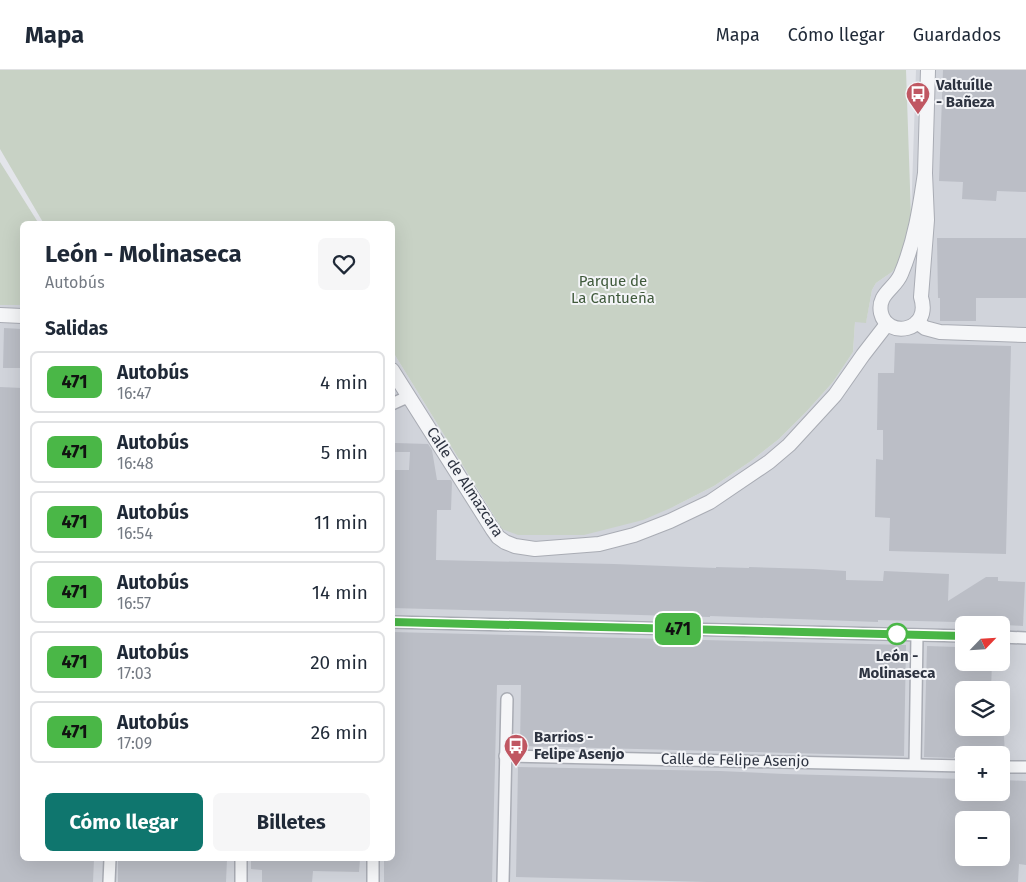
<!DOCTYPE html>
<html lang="es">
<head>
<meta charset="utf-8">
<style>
  body { margin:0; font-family:"Fira Sans",sans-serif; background:#f6f6f7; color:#1f2937; height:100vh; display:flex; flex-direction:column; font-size:19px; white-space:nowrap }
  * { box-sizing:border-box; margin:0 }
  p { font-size:16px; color:#747a83 }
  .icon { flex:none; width:28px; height:28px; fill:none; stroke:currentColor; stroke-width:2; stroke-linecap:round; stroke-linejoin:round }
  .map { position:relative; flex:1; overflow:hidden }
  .drawer { position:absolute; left:20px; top:151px; width:375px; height:640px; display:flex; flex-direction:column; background:#fff; border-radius:8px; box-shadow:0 5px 20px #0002 }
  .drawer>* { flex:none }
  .badge { padding:0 10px; border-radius:8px; font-size:18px; line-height:32px }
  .needle { width:32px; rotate:65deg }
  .buttons { position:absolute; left:955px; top:546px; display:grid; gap:10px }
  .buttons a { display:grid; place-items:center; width:55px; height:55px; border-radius:8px; background:#fff; box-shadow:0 5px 20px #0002; font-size:25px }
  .map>.badge { position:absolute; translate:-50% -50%; box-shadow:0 0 0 2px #fff }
  h2 { padding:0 25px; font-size:19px; line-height:45px }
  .round { display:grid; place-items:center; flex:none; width:52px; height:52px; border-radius:8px; background:#f6f6f7 }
  .summary { display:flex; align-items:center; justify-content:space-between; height:85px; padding:0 25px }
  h1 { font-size:24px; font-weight:700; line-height:38px }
  .button { display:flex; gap:10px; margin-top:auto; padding:10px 25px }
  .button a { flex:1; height:58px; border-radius:8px; background:#0f766e; color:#fff; font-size:20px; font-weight:700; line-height:58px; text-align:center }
  .button a+a { background:#f6f6f7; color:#1f2937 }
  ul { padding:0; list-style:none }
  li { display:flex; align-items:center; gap:15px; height:62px; margin:0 10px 8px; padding:0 15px; border:2px solid #e0e1e3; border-radius:8px }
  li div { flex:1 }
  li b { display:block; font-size:19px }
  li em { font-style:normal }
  li .badge { min-width:55px; font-weight:700; text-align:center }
  header { display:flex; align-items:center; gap:30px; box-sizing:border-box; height:70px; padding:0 25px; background:#fff; border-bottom:1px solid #e0e1e3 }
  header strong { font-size:24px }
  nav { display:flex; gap:28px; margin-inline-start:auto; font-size:18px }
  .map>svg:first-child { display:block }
</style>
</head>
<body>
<header>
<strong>Mapa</strong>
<nav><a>Mapa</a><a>Cómo llegar</a><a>Guardados</a></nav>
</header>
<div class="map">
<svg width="1026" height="812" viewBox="0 0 1026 812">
  <rect width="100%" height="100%" fill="#e3e5ea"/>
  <path fill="#d1d4db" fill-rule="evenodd" d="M 916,0 L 1026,0 L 1026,812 L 0,812 L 0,235 L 22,235 L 22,789 L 392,789 L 393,282 L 502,459 L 673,437 L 714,416 L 751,391 L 779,369 L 806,342 L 833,312 L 853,282 L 855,251 L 866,252 L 872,220 L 876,213 L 892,202 L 911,147 ZM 964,555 L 1001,555 L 1001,592 L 964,592 ZM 964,620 L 1001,620 L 1001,658 L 964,658 ZM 964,685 L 1001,685 L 1001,722 L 964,722 ZM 964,750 L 1001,750 L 1001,788 L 964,788 Z"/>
  <g fill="#c8d2c5">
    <polygon points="0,0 906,0 911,147 898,194 892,202 876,213 872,220 866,253 855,252 853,282 833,312 806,342 779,369 751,391 714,416 673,437 643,450 584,465 518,465 502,459 393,282 392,154 44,154 0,79"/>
    <polygon points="0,92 39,154 22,154 22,235 0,235"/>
  </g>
  <g fill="#bbbec6" fill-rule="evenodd">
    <polygon points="943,0 1026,0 1026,122 997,121 996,131 962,129 963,112 939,111"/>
    <polygon points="937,168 1026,168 1026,228 976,228 976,251 940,251 940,228 938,228"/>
    <polygon points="4,258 22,259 22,298 3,298"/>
    <polygon points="895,273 1011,276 1006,484 889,481 890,448 875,447 876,389 883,390 883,360 877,360 878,303 894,303"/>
    <polygon points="0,317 22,318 22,789 94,789 93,812 0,812"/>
    <polygon points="395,373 428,374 432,380 437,410 451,410 452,412 451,440 437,440 436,490 614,494 716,498 716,497 749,498 749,497 813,499 846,501 846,510 883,511 884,501 949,504 948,531 986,507 998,507 998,511 1025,512 1023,556 956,552 878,550 878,552 710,546 710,547 392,538 392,469 394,400 409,400 410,382 394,382"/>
    <polygon points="392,562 906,575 904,686 520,676 521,615 497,615 492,812 384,812 384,789 392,789"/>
    <polygon points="927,576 957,577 956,592 992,592 991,620 964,620 964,658 991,658 991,665 1004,666 1005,685 964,685 964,687 954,687 954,688 924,687"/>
    <path d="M 518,697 L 720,701 L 785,704 L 964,709 L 964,722 L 1003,722 L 1003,710 L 1026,711 L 1026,795 L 1019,794 L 1018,812 L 707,812 L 516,807 ZM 964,750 L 1002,750 L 1001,788 L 964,788 Z"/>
    <polygon points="118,789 227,789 226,812 118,812"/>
    <polygon points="251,789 360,789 359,802 313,801 312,812 262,812 262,800 251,799"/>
  </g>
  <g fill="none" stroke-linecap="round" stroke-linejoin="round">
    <defs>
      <g id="minor">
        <polyline points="392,334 403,329 410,328"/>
        <polyline points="392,552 964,566"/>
        <polyline points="1001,567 1026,568"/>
        <polyline points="505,686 964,696"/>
        <polyline points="915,694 917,565"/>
        <polyline points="1001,697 1026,697"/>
        <polyline points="109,812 110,789"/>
        <polyline points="241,812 241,789"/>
        <polyline points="373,812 373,789"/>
        <polyline points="503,812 507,629"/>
      </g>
      <g id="tertiary">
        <path d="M 925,103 C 920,137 915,171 901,204 C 895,219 877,224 881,243 C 887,269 932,262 921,227 L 927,150 L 925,103 L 928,0"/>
        <polyline points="0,245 22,246"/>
        <polyline points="917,252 925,258 940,262 1026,265"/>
        <polyline points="392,300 493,460 498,467 505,472 515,476 535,479 599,474 634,465 670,451 710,432 769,392 789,375 835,325 863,285 887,254"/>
      </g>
    </defs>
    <use href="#minor" stroke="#a9acb4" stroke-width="14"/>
    <use href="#tertiary" stroke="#a9acb4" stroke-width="16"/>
    <use href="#minor" stroke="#f5f6f8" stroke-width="11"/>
    <use href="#tertiary" stroke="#f5f6f8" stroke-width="14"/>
  </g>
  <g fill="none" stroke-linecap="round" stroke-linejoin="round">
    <defs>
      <polyline id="line" points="392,552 964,566"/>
    </defs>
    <use href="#line" stroke="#fff" stroke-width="11"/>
    <use href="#line" stroke="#4ab747" stroke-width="8"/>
  </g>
  <defs>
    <symbol id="bus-pin" viewBox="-11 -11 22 30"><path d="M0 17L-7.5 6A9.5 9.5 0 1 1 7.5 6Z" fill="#c05762" stroke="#f3f4f7"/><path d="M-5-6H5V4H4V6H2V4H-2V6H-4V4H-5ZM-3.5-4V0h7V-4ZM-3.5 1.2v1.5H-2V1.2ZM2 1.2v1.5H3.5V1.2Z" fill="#fff"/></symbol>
  </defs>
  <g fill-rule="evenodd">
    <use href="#bus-pin" x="904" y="10" width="28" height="38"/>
    <use href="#bus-pin" x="502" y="662" width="28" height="38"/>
  </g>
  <circle fill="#fff" stroke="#4ab747" stroke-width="2.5" cx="897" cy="564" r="10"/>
  <g text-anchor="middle" stroke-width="4" stroke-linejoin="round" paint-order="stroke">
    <g font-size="15" font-weight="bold" fill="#2d3340" stroke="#f3f4f7" text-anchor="start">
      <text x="936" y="20">Valtuílle<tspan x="936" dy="17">- Bañeza</tspan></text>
      <text x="534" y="672">Barrios -<tspan x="534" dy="17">Felipe Asenjo</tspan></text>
    </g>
    <g font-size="15" fill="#405a3c" stroke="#f3f4f7">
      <text x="613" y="216">Parque de<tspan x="613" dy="17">La Cantueña</tspan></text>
    </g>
    <g font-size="15" fill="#2d3340" stroke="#f3f4f7">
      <text transform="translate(465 412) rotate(57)" y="5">Calle de Almazcara</text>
      <text transform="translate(735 690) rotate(1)" y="5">Calle de Felipe Asenjo</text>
    </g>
    <g font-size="15" font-weight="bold" fill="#2d3340" stroke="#f3f4f7">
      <text x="897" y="591">León -<tspan x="897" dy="17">Molinaseca</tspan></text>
    </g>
  </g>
</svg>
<div class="buttons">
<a><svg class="needle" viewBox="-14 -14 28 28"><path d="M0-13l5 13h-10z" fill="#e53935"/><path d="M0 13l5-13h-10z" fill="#747a83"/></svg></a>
<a><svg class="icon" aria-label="layers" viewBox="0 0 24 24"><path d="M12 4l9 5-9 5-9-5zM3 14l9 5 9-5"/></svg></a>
<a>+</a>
<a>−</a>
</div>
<b class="badge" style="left:678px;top:559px;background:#4ab747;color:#111">471</b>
<section class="drawer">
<div class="summary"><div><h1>León - Molinaseca</h1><p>Autobús</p></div><a class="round"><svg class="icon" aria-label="heart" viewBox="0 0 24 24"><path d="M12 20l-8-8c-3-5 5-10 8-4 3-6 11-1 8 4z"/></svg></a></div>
<h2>Salidas</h2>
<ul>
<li><span class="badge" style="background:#4ab747;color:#111">471</span><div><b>Autobús</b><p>16:47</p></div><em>4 min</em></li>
<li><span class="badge" style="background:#4ab747;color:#111">471</span><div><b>Autobús</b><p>16:48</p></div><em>5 min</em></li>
<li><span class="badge" style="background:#4ab747;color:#111">471</span><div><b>Autobús</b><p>16:54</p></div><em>11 min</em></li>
<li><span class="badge" style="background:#4ab747;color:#111">471</span><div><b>Autobús</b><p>16:57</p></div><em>14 min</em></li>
<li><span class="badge" style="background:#4ab747;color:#111">471</span><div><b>Autobús</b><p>17:03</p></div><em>20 min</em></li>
<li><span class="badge" style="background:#4ab747;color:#111">471</span><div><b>Autobús</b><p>17:09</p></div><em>26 min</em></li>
</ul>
<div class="button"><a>Cómo llegar</a><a>Billetes</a></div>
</section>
</div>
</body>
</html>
